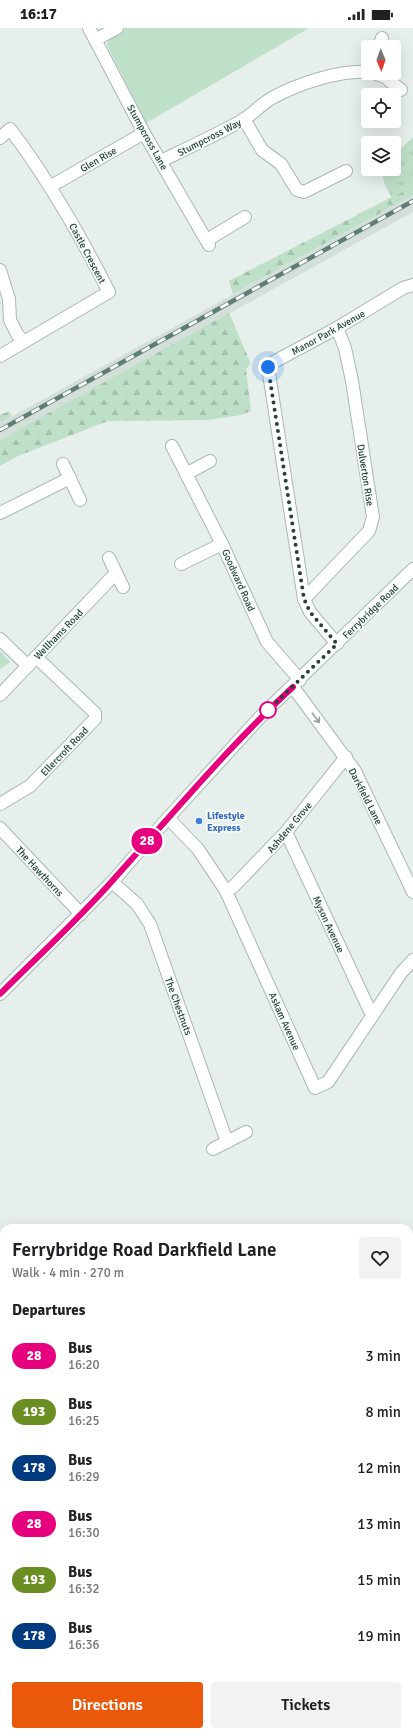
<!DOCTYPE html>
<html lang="en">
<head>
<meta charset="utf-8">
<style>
  body { margin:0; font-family:Signika,sans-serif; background:#f2f2f2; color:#202124; height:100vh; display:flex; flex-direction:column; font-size:15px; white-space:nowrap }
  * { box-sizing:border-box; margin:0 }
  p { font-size:13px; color:#757577 }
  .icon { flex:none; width:22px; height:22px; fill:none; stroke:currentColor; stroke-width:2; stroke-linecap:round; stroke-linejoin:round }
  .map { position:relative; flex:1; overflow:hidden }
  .panel { position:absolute; left:0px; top:1196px; width:413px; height:512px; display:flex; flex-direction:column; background:#fff; border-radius:12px 12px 0 0; box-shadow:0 4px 16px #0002 }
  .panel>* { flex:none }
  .badge { padding:0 8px; border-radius:13px; font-size:14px; line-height:26px }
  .needle { width:26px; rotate:178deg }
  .buttons { position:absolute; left:361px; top:12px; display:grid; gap:8px }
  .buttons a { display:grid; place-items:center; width:40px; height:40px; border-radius:4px; background:#fff; box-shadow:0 4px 16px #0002; font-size:20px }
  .you { position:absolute; width:20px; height:20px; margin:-10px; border:3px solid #fff; border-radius:50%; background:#1a73e8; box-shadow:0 0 0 6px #1a73e833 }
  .map>.badge { position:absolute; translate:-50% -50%; box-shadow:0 0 0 2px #fff }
  h2 { padding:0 12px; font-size:15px; line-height:36px }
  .round { display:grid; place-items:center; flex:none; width:42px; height:42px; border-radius:4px; background:#f2f2f2 }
  .summary { display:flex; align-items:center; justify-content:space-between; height:68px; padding:0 12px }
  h1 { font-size:19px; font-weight:600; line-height:30px }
  .button { display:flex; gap:8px; margin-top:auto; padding:8px 12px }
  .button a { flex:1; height:46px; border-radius:4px; background:#ea580c; color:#fff; font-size:16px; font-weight:600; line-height:46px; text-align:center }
  .button a+a { background:#f2f2f2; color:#202124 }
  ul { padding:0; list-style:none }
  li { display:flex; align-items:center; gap:12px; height:56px; padding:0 12px }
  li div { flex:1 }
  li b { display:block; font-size:15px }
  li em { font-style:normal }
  li .badge { min-width:44px; font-weight:700; text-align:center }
  .status { display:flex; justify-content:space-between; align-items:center; height:28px; padding:0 20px; background:#fff; direction:ltr }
  .status svg { height:11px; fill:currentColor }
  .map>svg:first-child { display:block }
</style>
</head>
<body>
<div class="status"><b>16:17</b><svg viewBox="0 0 49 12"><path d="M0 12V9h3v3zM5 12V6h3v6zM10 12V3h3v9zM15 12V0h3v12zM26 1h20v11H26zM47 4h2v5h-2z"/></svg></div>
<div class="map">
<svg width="413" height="1708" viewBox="0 0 413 1708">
  <defs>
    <pattern id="forest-firs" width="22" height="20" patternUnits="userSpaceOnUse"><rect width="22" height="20" fill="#bfe0c8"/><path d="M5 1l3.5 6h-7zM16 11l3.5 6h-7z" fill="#a4c1ad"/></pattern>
    <pattern id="park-tufts" width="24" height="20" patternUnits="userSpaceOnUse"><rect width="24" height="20" fill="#bfe0c8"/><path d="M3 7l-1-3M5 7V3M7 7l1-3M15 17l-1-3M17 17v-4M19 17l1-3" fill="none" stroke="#a4c1ad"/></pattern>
  </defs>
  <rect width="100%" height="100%" fill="#e6efeb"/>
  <polygon fill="#d4dfda" points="413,167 413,184 0,412 0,395"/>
  <g fill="#bfe0c8">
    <polygon points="125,0 309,0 146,95 107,17 110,8"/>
    <polygon points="0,1317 4,1319 4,1352 0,1351"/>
    <polygon points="409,1462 413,1462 413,1527 409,1526"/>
    <polygon points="0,1464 4,1466 4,1509 0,1509"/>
    <polygon points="0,1560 4,1560 4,1620 0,1618"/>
    <polygon points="0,1655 4,1656 4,1704 231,1704 233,1708 0,1708"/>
    <polygon points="259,1704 342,1704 340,1708 260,1708"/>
    <polygon points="374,1704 400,1704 400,1708 371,1708"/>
  </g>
  <g fill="url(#forest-firs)">
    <polygon points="413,158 413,167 233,266 229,253"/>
    <polygon points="229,285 251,336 246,341 251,383 241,387 209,392 108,393 18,428 0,438 0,412"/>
    <polygon points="9,383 12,388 0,395 0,387"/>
  </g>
  <g fill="url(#park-tufts)">
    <path d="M 413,109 L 413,158 L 392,170 C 387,161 380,151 384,141 L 394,141 L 394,128 Z"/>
    <polygon points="0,623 10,634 0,641"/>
  </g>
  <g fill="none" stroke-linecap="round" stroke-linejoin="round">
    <defs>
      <g id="street">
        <polyline points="89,0 144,105 209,217"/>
        <polyline points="95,12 117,0"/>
        <polyline points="379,19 382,10"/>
        <polyline points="374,45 385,49 401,62"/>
        <polyline points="244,91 262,122 281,136 297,162 304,164 346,143"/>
        <path d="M 0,110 L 10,101 C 49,152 80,207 109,264 L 0,328"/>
        <path d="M 161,133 C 188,120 216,107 243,92 C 253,86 261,76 272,70 C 297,56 339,42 368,44"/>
        <polyline points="51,158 144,105"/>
        <polyline points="207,212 245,189"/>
        <polyline points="0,242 9,271 10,292 17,306 23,313"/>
        <polyline points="172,418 222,516 267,614 300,652"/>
        <polyline points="63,436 80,472"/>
        <polyline points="186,446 210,433"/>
        <polyline points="0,485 70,450"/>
        <polyline points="109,530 123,559"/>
        <polyline points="181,536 222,516"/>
        <polyline points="304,571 369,503 373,489 352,353 345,320 337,300"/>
        <polyline points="0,611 28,638"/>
        <polyline points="337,616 310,584 304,571 268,339 270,336 337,300 403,260 413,257"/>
        <polyline points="293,659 355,743 413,864"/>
        <polyline points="0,667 116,545"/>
        <polyline points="0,776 30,758 95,691 95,685 36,629"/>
        <polyline points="168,790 198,821 226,863 315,1060 328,1054 401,945 413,932"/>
        <polyline points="0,800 81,886"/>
        <polyline points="286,804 369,981 373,987"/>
        <polyline points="112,854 137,876 150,896 227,1114"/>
        <polyline points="226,863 233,859 286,804 346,729"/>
        <polyline points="213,1121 246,1104"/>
      </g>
      <polyline id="secondary" points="0,966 112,854 168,790 262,687 413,541"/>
      <g id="highway">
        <polyline points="0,1366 4,1368"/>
        <polyline points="0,1400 4,1402"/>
        <polyline points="0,1428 4,1431"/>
        <polyline points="0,1438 4,1441"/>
        <polyline points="409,1542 413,1543"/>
        <polyline points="0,1545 4,1545"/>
        <polyline points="409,1630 413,1626"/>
        <polyline points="0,1642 4,1644"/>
        <polyline points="409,1702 410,1708"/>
        <polyline points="249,1704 251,1708"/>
        <polyline points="355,1708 357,1704"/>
      </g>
    </defs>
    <use href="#street" stroke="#a8b8b2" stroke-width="14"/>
    <use href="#secondary" stroke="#a4bbb3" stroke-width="14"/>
    <use href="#highway" stroke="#c2cac8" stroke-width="14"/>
    <use href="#street" stroke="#fff" stroke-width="12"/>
    <use href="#secondary" stroke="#fff" stroke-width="12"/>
    <use href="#highway" stroke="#2f6f62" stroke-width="12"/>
    <defs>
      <polyline id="rail" points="0,402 413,173"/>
    </defs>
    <use href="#rail" stroke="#5f7d75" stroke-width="4.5"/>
    <use href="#rail" stroke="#f7fbf9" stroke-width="3" stroke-dasharray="9" stroke-linecap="butt"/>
    <defs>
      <polyline id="highway-bridge" points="409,1573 413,1570"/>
    </defs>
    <use href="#highway-bridge" stroke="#c2cac8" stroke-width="14" stroke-linecap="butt"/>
    <use href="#highway-bridge" stroke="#2f6f62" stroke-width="12"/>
  </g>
  <defs><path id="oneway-shaft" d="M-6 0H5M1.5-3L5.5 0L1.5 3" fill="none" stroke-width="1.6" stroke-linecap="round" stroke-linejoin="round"/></defs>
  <use stroke="#92a09c" href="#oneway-shaft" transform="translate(316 690) rotate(53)"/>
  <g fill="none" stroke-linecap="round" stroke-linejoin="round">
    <defs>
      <path id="line" d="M 0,966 C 38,928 78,892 113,852 C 172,787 228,719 293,659"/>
    </defs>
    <use href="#line" stroke="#fff" stroke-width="9"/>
    <use href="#line" stroke="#e6007e" stroke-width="6"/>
    <polyline stroke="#24423a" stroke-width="4" stroke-dasharray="0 7.2" points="268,339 304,571 310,584 337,616 268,682"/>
  </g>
  <circle fill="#fff" stroke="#e6007e" stroke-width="2" cx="268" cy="682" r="8"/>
  <circle fill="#3f7fe0" stroke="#f7fbf9" stroke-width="1.5" cx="199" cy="793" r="4"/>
  <g text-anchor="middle" stroke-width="3.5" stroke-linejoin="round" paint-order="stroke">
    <g font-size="10" fill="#24423a" stroke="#f7fbf9">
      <text transform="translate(148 109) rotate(61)" y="4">Stumpcross Lane</text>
      <text transform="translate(209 109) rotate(-27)" y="4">Stumpcross Way</text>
      <text transform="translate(98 131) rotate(-30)" y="4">Glen Rise</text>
      <text transform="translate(88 225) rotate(62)" y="4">Castle Crescent</text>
      <text transform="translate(328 304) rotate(-29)" y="4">Manor Park Avenue</text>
      <text transform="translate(366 447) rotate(81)" y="4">Dulverton Rise</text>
      <text transform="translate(239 552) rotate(66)" y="4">Goodward Road</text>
      <text transform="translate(370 583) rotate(-44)" y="4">Ferrybridge Road</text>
      <text transform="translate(58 606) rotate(-46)" y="4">Wellhams Road</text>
      <text transform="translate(64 723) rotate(-46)" y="4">Ellercroft Road</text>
      <text transform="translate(366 768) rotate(63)" y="4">Darkfield Lane</text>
      <text transform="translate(289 799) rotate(-50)" y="4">Ashdene Grove</text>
      <text transform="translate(40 843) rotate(47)" y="4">The Hawthorns</text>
      <text transform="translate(329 896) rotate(65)" y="4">Myson Avenue</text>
      <text transform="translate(179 978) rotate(70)" y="4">The Chestnuts</text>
      <text transform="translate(285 993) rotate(66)" y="4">Askam Avenue</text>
    </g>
    <g font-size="10" font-weight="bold" fill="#366cbe" stroke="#f7fbf9" text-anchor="start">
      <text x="207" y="791">Lifestyle<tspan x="207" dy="12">Express</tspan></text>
    </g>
  </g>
</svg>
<div class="buttons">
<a><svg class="needle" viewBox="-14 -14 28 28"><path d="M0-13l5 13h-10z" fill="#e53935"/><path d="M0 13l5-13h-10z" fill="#757577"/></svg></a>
<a><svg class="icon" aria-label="locate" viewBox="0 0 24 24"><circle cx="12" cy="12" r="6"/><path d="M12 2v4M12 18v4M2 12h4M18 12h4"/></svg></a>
<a><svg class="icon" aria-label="layers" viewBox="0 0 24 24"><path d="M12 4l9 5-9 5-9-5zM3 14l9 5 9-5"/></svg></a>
</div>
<div class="you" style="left:268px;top:339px"></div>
<b class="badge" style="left:147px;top:813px;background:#e6007e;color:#fff">28</b>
<section class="panel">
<div class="summary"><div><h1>Ferrybridge Road Darkfield Lane</h1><p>Walk · 4 min · 270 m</p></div><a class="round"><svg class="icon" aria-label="heart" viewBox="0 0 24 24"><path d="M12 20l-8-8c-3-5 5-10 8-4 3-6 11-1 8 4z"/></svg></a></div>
<h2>Departures</h2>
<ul>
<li><span class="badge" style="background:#e6007e;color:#fff">28</span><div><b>Bus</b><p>16:20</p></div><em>3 min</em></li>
<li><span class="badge" style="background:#6b8e23;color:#fff">193</span><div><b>Bus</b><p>16:25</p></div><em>8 min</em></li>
<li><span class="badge" style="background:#003b80;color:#fff">178</span><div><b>Bus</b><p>16:29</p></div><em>12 min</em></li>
<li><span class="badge" style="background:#e6007e;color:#fff">28</span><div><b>Bus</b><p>16:30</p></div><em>13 min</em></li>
<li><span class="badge" style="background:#6b8e23;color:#fff">193</span><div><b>Bus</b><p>16:32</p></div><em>15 min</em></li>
<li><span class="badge" style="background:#003b80;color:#fff">178</span><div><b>Bus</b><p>16:36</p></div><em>19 min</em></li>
</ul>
<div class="button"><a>Directions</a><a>Tickets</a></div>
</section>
</div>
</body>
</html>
